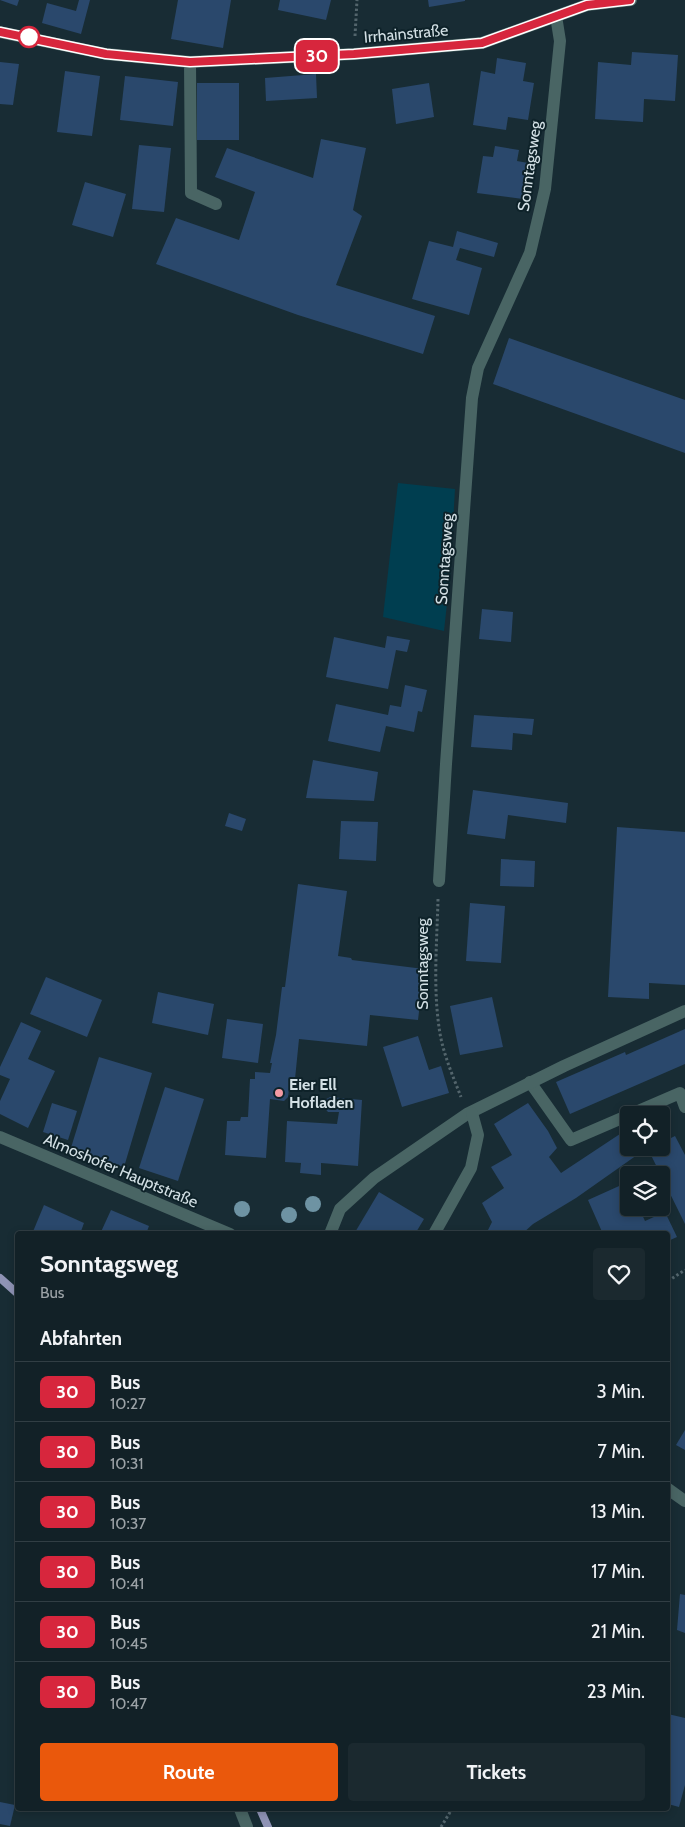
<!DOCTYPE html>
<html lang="de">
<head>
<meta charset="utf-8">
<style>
  body { margin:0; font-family:Cabin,sans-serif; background:#1b292f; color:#f1f3f6; height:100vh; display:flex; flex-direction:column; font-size:19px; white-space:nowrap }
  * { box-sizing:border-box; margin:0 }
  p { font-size:16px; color:#9ca3a7 }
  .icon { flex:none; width:28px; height:28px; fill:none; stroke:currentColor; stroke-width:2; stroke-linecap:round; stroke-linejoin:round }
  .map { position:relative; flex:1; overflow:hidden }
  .side { position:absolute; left:15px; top:1231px; width:655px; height:580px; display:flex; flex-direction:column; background:#122127; border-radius:5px; box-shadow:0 2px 8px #0003,0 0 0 1px #313e44 }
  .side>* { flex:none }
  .badge { padding:0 10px; border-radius:8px; font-size:18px; line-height:32px }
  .fabs { position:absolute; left:620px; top:1106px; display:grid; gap:10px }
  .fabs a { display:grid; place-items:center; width:50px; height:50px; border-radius:5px; background:#122127; box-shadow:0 2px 8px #0003,0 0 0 1px #313e44; font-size:25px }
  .map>.badge { position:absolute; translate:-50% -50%; box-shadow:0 0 0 2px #fff }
  h2 { padding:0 25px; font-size:19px; line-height:45px }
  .round { display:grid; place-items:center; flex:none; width:52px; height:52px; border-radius:5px; background:#1b292f }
  .overview { display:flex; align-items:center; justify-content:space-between; height:85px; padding:0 25px }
  h1 { font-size:24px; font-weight:800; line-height:38px }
  .button { display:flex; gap:10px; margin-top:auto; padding:10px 25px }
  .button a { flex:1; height:58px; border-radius:5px; background:#ea580c; color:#fff; font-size:20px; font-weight:800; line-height:58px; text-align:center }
  .button a+a { background:#1b292f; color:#f1f3f6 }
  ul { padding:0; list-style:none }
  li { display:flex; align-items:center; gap:15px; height:60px; padding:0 25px; border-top:1px solid #313e44 }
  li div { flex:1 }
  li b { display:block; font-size:19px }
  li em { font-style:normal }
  li .badge { min-width:55px; font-weight:700; text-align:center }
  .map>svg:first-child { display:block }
</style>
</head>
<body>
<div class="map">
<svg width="685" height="1827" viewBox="0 0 685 1827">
  <rect width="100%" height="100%" fill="#182c34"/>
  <polygon fill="#003e50" points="398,483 455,489 450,576 444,631 383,617"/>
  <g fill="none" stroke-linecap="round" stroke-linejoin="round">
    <g stroke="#8f93b5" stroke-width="8">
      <polyline points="0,1278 18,1294"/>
      <polyline points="260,1809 268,1827"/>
    </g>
  </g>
  <g fill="#2a486c">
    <polygon points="0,0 19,0 17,6"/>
    <polygon points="79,0 90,0 81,34 42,23 47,3 76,11"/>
    <polygon points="178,0 231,0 223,48 171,39"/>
    <polygon points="280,0 331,0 326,20 278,10"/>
    <polygon points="428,0 465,0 465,1 429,7"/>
    <polygon points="632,52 678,55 675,101 644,99 643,122 595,119 598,62 631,65"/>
    <polygon points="497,58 526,63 523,81 534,83 528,120 508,117 506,130 473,125 481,71 495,74"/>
    <polygon points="0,62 19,64 13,105 0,104"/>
    <polygon points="65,71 100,76 92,136 57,132"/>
    <polygon points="316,74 317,98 266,101 265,78"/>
    <polygon points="125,76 178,82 173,126 120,120"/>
    <rect x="197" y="83" width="42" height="57"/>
    <polygon points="429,83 434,117 396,124 392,89"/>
    <polygon points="321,139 366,148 353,210 362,216 336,285 435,316 423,354 298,315 156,264 176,218 239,240 255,192 215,177 227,148 313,178"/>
    <polygon points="139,145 171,148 164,212 132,209"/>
    <polygon points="495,146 519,150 517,161 528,163 523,199 477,193 483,156 493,157"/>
    <polygon points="85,182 126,194 113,237 72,225"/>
    <polygon points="457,231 498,243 494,257 460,248 456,260 482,268 469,315 412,299 429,241 453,247"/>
    <polygon points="509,338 685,400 685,453 493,384"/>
    <polygon points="482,609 513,612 511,642 479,639"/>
    <polygon points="387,636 410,640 407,652 396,650 388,689 326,677 334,637 385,648"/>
    <polygon points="405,685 427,690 422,712 418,711 414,732 386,726 380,752 328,741 336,704 388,715 390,705 401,707"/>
    <polygon points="474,715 534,719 532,735 513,733 512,750 471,747"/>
    <polygon points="313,760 378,772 374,801 306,798"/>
    <polygon points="473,790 568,803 566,823 508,815 505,839 467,834"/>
    <polygon points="229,813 246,819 242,831 225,826"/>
    <polygon points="341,821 378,822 376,861 339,859"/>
    <polygon points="617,827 685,832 685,985 649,983 649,999 608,997"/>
    <polygon points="501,859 535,861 534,887 500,886"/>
    <polygon points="298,884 347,891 338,956 351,958 352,960 424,969 418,1020 370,1015 367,1046 299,1039 294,1089 289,1089 288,1097 284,1101 270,1099 266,1158 225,1155 227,1121 240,1121 241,1117 248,1117 250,1079 255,1079 255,1072 270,1073 272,1063 270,1063 276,1035 282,987 285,987"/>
    <polygon points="470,903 505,906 501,963 466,961"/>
    <polygon points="46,977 102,1000 87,1037 30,1014"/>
    <polygon points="158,992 214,1004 208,1035 152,1023"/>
    <polygon points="492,997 503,1047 460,1055 450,1006"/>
    <polygon points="227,1019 263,1024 258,1063 222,1058"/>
    <polygon points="21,1022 41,1031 28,1059 55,1071 28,1128 0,1114 0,1101 10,1079 0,1075 0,1067"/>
    <polygon points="685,1029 685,1064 570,1114 556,1082 625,1052 626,1055"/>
    <polygon points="418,1036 429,1070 441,1066 449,1093 402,1107 383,1047"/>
    <polygon points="99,1057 152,1073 124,1167 70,1151"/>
    <polygon points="165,1087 204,1099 178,1181 139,1168"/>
    <polygon points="330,1097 362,1100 358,1166 321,1163 321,1175 300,1173 301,1163 285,1162 287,1121 337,1124 339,1112 328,1112 323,1106 323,1101"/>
    <polygon points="52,1103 77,1111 68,1140 43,1132"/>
    <polygon points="528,1103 548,1131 557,1148 549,1157 561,1173 629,1128 629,1148 647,1148 576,1198 533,1224 522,1234 486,1234 492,1222 482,1203 504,1188 491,1167 512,1155 494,1124"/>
    <polygon points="675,1136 685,1155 685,1224 648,1149 661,1148 661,1143"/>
    <polygon points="628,1182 629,1208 639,1208 645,1221 665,1212 677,1237 668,1241 668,1234 603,1234 588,1200"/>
    <polygon points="379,1192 424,1219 415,1234 354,1234"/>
    <polygon points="44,1205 84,1223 80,1234 32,1234"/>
    <polygon points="111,1210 149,1226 146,1234 100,1234"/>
    <polygon points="685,1430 685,1450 676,1445"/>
    <polygon points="680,1594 685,1595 685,1633 677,1630"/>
    <polygon points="668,1714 685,1718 685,1785 679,1807 668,1804"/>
    <polygon points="0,1802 15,1805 10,1826 0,1824"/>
  </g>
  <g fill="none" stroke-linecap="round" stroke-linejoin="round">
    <g stroke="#53656c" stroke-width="3" stroke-dasharray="2.5 2.5" stroke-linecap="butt">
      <polyline points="355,36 357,0"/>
      <path d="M 438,899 C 437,941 433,985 439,1027 C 442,1051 452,1074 461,1097"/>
      <polyline points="668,1281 685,1270"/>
      <polyline points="441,1827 452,1809"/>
    </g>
    <g stroke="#496564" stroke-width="12">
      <polyline points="0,32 106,54 190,62 354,54 482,43 587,5 631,0"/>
      <polyline points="190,62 191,193 216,204"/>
      <polyline points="439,881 446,764 472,398 478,368 530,253 545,189 560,41 556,16"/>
      <polyline points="530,1082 571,1140 629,1115"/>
      <polyline points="629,1115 680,1093 685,1107"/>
      <polyline points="0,1137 230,1234"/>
      <polyline points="330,1234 340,1209 374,1178 467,1114 564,1066 685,1011"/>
      <polyline points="434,1234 471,1168 478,1135 472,1113"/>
      <polyline points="668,1489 685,1501"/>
      <polyline points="240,1809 247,1827"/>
    </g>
  </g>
  <g fill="#6e93a3">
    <circle cx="313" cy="1204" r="8"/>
    <circle cx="242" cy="1209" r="8"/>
    <circle cx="289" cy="1215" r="8"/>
  </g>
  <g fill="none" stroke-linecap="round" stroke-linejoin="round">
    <defs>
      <polyline id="line" points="0,32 106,54 190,62 354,54 482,43 587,5 630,0"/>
    </defs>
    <use href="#line" stroke="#fff" stroke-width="11"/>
    <use href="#line" stroke="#d7263d" stroke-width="8"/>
  </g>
  <circle fill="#fff" stroke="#d7263d" stroke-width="2.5" cx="29" cy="37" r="10"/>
  <circle fill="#f49aa3" stroke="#0e2229" stroke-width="2" cx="279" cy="1093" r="5"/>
  <g text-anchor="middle" stroke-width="4" stroke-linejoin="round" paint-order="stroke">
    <g font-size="16" fill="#d3e0e5" stroke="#0e2229">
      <text transform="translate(406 33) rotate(-5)" y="6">Irrhainstraße</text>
      <text transform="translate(529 166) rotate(-82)" y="6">Sonntagsweg</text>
      <text transform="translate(444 559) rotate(-86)" y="6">Sonntagsweg</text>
      <text transform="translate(422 964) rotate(-90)" y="6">Sonntagsweg</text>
      <text transform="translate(121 1170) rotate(23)" y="6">Almoshofer Hauptstraße</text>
    </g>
    <g font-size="16" font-weight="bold" fill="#d3e0e5" stroke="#0e2229" text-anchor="start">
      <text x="289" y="1090">Eier Ell<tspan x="289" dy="18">Hofladen</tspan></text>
    </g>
  </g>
</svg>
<div class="fabs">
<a><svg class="icon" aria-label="locate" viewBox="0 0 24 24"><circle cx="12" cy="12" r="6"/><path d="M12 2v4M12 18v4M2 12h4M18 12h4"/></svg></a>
<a><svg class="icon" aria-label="layers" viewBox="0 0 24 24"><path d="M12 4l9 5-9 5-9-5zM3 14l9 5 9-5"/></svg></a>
</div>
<b class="badge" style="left:317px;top:56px;background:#d7263d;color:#fff">30</b>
<section class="side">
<div class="overview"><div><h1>Sonntagsweg</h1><p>Bus</p></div><a class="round"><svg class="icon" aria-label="heart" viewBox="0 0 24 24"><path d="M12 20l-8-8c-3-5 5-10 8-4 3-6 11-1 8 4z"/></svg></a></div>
<h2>Abfahrten</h2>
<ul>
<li><span class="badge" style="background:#d7263d;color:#fff">30</span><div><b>Bus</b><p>10:27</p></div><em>3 Min.</em></li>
<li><span class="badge" style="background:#d7263d;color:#fff">30</span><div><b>Bus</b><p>10:31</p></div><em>7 Min.</em></li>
<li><span class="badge" style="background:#d7263d;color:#fff">30</span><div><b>Bus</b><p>10:37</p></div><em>13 Min.</em></li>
<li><span class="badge" style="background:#d7263d;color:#fff">30</span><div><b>Bus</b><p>10:41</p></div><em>17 Min.</em></li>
<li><span class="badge" style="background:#d7263d;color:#fff">30</span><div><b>Bus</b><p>10:45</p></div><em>21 Min.</em></li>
<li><span class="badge" style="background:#d7263d;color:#fff">30</span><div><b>Bus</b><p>10:47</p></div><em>23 Min.</em></li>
</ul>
<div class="button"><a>Route</a><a>Tickets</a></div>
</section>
</div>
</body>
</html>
